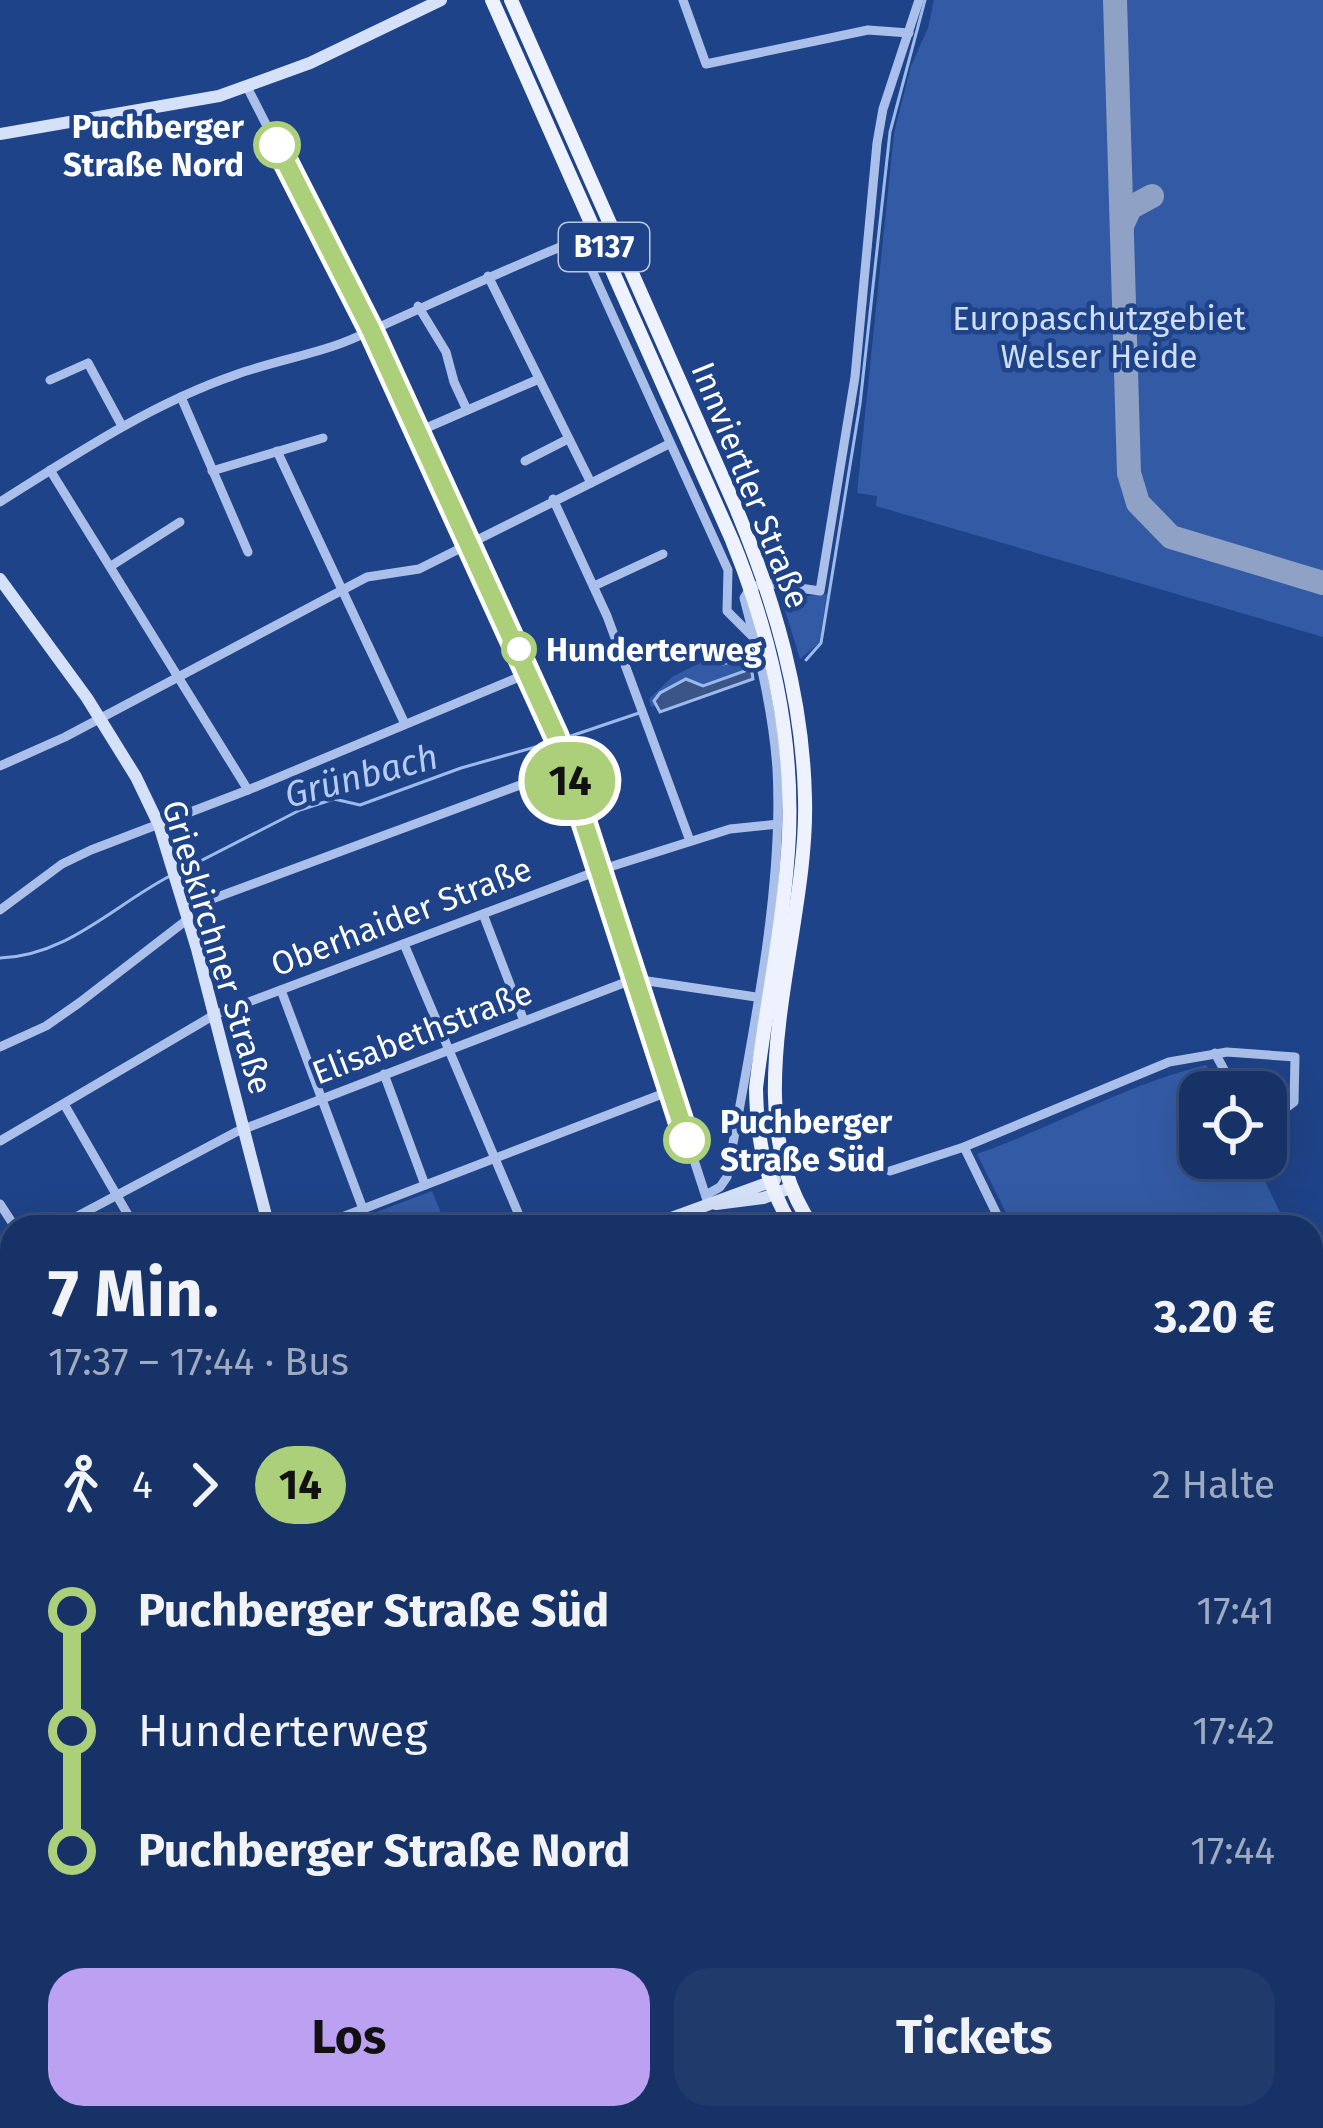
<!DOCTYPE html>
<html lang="de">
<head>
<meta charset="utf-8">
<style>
  body { margin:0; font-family:"Fira Sans",sans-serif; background:#203a6c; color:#f1f3f6; height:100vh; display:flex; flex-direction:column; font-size:45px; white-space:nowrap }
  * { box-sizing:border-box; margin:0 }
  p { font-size:39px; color:#9eaabf }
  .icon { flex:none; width:66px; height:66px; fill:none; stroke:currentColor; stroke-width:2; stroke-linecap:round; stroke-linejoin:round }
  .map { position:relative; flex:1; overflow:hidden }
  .side { position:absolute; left:0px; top:1215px; width:1323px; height:915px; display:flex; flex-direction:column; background:#173266; border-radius:36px 36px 0 0; box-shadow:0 12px 48px #0002,0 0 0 3px #364d7a }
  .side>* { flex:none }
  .badge { padding:0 24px; border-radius:39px; font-size:42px; line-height:78px }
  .fabs { position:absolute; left:1179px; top:1071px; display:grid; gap:24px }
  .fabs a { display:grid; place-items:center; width:108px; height:108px; border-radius:24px; background:#173266; box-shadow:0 12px 48px #0002,0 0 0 3px #364d7a; font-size:60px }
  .map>.badge { position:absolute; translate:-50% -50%; box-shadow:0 0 0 6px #fff }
  .legs { display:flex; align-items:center; gap:18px; height:132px; padding:0 48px; font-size:39px }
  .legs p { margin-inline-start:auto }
  .head { display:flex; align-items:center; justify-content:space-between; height:204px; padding:0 48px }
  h1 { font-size:66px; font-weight:700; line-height:90px }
  .action { display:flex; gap:24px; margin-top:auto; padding:24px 48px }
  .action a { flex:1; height:138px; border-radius:36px; background:#bca0f2; color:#111; font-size:48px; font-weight:700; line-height:138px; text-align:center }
  .action a+a { background:#203a6c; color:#f1f3f6 }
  ul { padding:0 48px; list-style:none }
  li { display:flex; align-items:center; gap:42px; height:120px; font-size:45px }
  li i { display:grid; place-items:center; width:18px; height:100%; margin:0 15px; background:currentColor }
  li i::after { content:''; width:30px; height:30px; margin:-15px; border:9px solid; border-radius:50%; background:#173266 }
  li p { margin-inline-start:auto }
  li:first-child i { background:linear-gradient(#0000 50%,currentColor 0) }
  li:last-child i { background:linear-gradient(currentColor 50%,#0000 0) }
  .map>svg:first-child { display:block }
</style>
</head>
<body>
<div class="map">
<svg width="1323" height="2128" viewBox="0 0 1323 2128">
  <rect width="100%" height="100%" fill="#1f4388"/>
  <g fill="#335ba5">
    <polygon points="934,0 1323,0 1323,637 876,506 877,496 857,493 894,133 911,66 928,28"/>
    <polygon points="827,594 819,643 800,659 784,607 799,597"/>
    <polygon points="741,642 749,648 753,660 741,651 733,659 740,659 745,671 703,686 686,679 660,693 654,701 657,705 651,707 649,699 672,677"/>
    <path d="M 1206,1065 L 1224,1092 L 1200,1092 L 1200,1158 L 1254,1158 L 1287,1227 L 1013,1227 L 977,1154 C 1054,1127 1127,1084 1206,1065 Z"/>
    <polygon points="432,1191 447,1227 347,1227 345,1224"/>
    <polygon points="1311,1279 1323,1305 1323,1859 1311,1835"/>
  </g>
  <polygon fill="#3b5588" stroke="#9dbaec" stroke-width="3" points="741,651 750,660 753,679 660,712 654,701 660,693 686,679 703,686 745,671 746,664 741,659 723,664 721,659"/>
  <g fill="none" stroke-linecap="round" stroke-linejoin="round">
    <g stroke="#9dbaec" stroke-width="3">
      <polyline points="806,660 821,643 860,404 890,132 925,0"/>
      <polyline points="562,739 639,713"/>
      <polyline points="177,873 300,810 334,799 360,805 461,768 553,742"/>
      <path d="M 0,958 C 66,956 112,907 168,877"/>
    </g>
    <g stroke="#8fa1c4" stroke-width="24">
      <polyline points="1115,0 1129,473 1138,503 1171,537 1323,583"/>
      <polyline points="1122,226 1130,208 1152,196"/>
    </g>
    <g stroke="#aac0ea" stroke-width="9">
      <polyline points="683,0 706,64 868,30 909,33"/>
      <polyline points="247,87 371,330 556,736 707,1200"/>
      <polyline points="488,276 591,483"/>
      <polyline points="418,306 446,352 454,382 467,410"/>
      <polyline points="50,380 88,363 122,426"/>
      <polyline points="181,397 248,552"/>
      <polyline points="417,432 539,379"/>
      <polyline points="277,451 405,724"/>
      <polyline points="525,461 568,439"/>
      <polyline points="50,470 248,790"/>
      <polyline points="212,471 323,438"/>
      <polyline points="553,499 607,616 690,841"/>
      <path d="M 0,502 C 76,454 151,404 235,375 C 276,360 320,354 359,336 C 429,305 499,272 570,243 L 581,246 L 728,570 L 727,611 L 753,637"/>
      <polyline points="111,566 180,522"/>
      <polyline points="594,586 663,554"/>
      <polyline points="0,766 65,737 367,577 419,569 669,444"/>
      <polyline points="185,909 566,768"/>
      <polyline points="0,910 62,864 91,850 248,790 529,673"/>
      <polyline points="483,914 524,1021"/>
      <polyline points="404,944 524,1227"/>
      <polyline points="281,990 363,1209"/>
      <polyline points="0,1047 46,1026 79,1003 188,919"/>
      <polyline points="1215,1053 1236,1092"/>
      <polyline points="384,1074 425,1185"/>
      <polyline points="64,1104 135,1227"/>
      <polyline points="0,1141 214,1015 600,870 730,829 778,824"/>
      <polyline points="964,1147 1003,1227"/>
      <polyline points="890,1171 964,1147 1169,1062 1227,1052 1295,1057 1294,1102 1266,1123"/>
      <path d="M 706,1195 L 720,1187 L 727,1177 C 749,1050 784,896 777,769 C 773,711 759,655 744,598 L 751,587 L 766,583 L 820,591 L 855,377 L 877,143 L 883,109 L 919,0"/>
      <polyline points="0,1204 15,1227"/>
      <polyline points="57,1227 236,1132 634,979 756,997"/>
      <polyline points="316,1227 670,1091"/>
      <polyline points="0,1258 12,1251"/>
      <polyline points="0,1386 12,1380"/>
      <polyline points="0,1844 12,1840"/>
      <polyline points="0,1997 12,1991"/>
      <polyline points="698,2118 702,2128"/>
      <polyline points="821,2118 826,2128"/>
      <polyline points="945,2118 949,2128"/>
      <polyline points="30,2128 50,2118"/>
      <polyline points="365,2128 387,2118"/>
      <polyline points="558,2128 560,2118"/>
      <polyline points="636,2128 659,2118"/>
      <polyline points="1029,2128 1044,2118"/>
    </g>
    <g stroke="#d5e1f8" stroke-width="12">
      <polyline points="0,134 219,96 310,63 441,0"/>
      <polyline points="0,579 87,698 136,777 159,825 197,949 269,1227"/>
      <polyline points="716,1204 763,1198 790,1188"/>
      <polyline points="647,1227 775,1180"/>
      <polyline points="0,1512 12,1506"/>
      <polyline points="0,1751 12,1780"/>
      <polyline points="1311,2067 1323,2055"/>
      <polyline points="223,2118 227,2128"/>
      <polyline points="505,2118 508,2128"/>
      <polyline points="1251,2128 1260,2118"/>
    </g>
    <g stroke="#eef2fe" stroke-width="14">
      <path d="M 492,0 L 732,540 C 770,633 793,734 789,834 C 785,920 766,1004 756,1088 C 757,1143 765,1180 792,1227"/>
      <path d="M 511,0 L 736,508 C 775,602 803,697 805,799 C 809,935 730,1111 813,1227"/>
      <polyline points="1311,1865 1323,1888"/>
      <polyline points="1311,1899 1323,1919"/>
    </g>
  </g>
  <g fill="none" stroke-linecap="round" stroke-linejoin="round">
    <defs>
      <polyline id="line-1" points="277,145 371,330 556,736 687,1140"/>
    </defs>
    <use href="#line-1" stroke="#fff" stroke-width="27"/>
    <use href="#line-1" stroke="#accf79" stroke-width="18"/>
  </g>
  <g fill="#fff" stroke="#accf79" stroke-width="6">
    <circle cx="277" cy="145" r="21"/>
    <circle cx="519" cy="649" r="15"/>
    <circle cx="687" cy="1140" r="21"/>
  </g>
  <g text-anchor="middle" stroke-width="9" stroke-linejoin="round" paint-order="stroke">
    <rect fill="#1f4388" stroke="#bcc7db" stroke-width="3" x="559" y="223" width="90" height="48" rx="9"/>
    <g font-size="30" font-weight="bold" fill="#fff">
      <text x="604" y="257">B137</text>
    </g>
    <g font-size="33" font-weight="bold" fill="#fff" stroke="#1f4388" text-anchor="start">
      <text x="244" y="138" text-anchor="end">Puchberger<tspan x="244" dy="38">Straße Nord</tspan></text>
      <text x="546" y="661">Hunderterweg</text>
      <text x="720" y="1133">Puchberger<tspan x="720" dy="38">Straße Süd</tspan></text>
    </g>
    <g font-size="33" fill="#ceddf8" stroke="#1f4388">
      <text x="1099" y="330">Europaschutzgebiet<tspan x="1099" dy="38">Welser Heide</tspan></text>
    </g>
    <g font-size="33" fill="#fff" stroke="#1f4388">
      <text transform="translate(751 485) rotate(68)" y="12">Innviertler Straße</text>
      <text transform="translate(401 916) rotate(-21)" y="12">Oberhaider Straße</text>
      <text transform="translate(218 947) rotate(73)" y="12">Grieskirchner Straße</text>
      <text transform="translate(422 1032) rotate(-21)" y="12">Elisabethstraße</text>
    </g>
    <g font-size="36" font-style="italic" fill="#b5cbf2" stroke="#1f4388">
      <text transform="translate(361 775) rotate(-15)" y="13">Grünbach</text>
    </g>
  </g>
</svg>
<div class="fabs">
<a><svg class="icon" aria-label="locate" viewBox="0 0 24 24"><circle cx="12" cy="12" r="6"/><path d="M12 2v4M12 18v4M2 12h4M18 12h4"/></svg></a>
</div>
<b class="badge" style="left:570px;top:781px;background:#accf79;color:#111">14</b>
<section class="side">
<div class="head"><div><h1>7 Min.</h1><p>17:37 – 17:44 · Bus</p></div><b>3.20 €</b></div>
<div class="legs"><svg class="icon" aria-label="walk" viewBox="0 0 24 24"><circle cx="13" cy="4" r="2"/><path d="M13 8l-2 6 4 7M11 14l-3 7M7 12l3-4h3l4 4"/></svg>4<svg class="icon" aria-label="forward" viewBox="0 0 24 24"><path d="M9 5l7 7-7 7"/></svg><b class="badge" style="background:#accf79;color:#111">14</b><p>2 Halte</p></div>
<ul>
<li><i style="color:#accf79"></i><b>Puchberger Straße Süd</b><p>17:41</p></li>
<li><i style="color:#accf79"></i><span>Hunderterweg</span><p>17:42</p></li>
<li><i style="color:#accf79"></i><b>Puchberger Straße Nord</b><p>17:44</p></li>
</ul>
<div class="action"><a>Los</a><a>Tickets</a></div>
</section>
</div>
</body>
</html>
